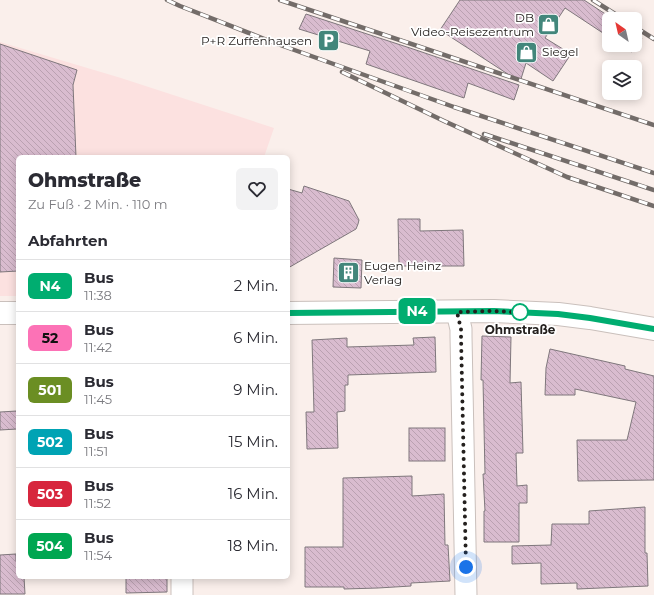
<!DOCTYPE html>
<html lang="de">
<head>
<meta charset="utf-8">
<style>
  body { margin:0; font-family:Montserrat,sans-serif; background:#f2f2f3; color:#2b2b33; height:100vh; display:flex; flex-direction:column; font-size:15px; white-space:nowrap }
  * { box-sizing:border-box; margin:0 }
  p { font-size:13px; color:#7c7c81 }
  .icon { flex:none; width:22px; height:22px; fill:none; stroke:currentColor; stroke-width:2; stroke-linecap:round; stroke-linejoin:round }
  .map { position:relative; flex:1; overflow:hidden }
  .sheet { position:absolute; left:16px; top:155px; width:274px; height:424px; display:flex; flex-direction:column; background:#fff; border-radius:6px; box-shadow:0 2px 10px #0003 }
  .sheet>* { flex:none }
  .badge { padding:0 8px; border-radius:6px; font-size:14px; line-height:26px }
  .needle { width:26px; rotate:326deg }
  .buttons { position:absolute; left:602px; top:12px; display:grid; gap:8px }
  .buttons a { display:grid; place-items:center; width:40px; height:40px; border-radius:6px; background:#fff; box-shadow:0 2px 10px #0003; font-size:20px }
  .you { position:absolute; width:20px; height:20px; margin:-10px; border:3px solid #fff; border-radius:50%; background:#1a73e8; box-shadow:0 0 0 6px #1a73e833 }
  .map>.badge { position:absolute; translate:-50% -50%; box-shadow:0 0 0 2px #fff }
  h2 { padding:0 12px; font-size:15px; line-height:36px }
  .round { display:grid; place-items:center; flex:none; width:42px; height:42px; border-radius:6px; background:#f2f2f3 }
  .summary { display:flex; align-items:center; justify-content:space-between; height:68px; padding:0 12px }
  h1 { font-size:19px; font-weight:800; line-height:30px }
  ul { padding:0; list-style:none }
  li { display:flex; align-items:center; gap:12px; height:52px; padding:0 12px; border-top:1px solid #e1e1e2 }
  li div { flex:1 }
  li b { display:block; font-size:15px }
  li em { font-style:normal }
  li .badge { min-width:44px; font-weight:700; text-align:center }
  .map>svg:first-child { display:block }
</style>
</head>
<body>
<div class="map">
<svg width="654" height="595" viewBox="0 0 654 595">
  <defs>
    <pattern id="building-back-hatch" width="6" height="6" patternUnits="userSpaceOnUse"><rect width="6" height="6" fill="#d9bccf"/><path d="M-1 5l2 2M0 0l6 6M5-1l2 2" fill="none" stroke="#baa1b1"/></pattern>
  </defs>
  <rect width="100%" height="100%" fill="#faefeb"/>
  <polygon fill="#fce1e0" points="0,42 121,78 274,128 264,157 18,157 18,296 0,296"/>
  <g fill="url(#building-back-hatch)" stroke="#7f777c">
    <polygon points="460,0 584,0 613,19 609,19 609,37 565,8 545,38 571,54 553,81 526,63 520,82 440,30"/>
    <polygon points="306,14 413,49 519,85 514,100 468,83 464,98 366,64 370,51 299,29"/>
    <polygon points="635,33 642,38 632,52 621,45 635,45"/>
    <polygon points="0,44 77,70 73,85 76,157 18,157 18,271 0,272"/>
    <polygon points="304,186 349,201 359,220 358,224 356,229 288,268 288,189 302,193"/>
    <polygon points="398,219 420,219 420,231 463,230 464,266 399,266"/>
    <polygon points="334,258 362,260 361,288 333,287"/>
    <polygon points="482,336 511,337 510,383 521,382 523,453 516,453 517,486 527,485 527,503 519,503 519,542 484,542 484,511 485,511 483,474 485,474 483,380 481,380"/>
    <polygon points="435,337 436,372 348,375 348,385 345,385 345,411 337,412 338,448 307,449 306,412 314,412 312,340 347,338 347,347 414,345 413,338"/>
    <polygon points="550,349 625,366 625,369 654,376 654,480 578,481 577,440 627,440 636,402 575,389 575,395 545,395 546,368"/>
    <polygon points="17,411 17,429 0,430 0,412"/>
    <rect x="409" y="428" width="36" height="33"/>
    <polygon points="412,476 412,496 444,494 445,545 448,545 450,581 411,583 411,586 378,588 344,589 344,587 305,587 305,547 343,547 343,478"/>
    <polygon points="645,507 645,553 647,553 648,586 577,589 577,583 541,584 541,563 512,564 512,546 551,545 552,524 589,524 589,511"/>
    <polygon points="16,554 16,561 18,561 18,577 24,577 25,594 0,594 0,555"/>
    <polygon points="126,577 167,577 167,592 126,593"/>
  </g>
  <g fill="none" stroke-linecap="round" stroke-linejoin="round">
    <defs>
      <g id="minor">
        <polyline points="457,312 461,329 461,336 466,595"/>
        <polyline points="182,577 182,595"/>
      </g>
      <g id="major">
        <polyline points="0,313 18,313"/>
        <polyline points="288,313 494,311 558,314 590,318 654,329"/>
      </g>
    </defs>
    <use href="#minor" stroke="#cac0bc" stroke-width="23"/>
    <use href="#major" stroke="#cac0bc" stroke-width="24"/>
    <use href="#minor" stroke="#fff" stroke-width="21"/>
    <use href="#major" stroke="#fff" stroke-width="22"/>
    <defs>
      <g id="rail">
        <polyline points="167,0 180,6 272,42 454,107 654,173"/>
        <polyline points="280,0 654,125"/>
        <polyline points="593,0 623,19"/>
        <polyline points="635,27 654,39"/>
        <polyline points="342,72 444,121 567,177 654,206"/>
        <polyline points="484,134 654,190"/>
      </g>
    </defs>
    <use href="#rail" stroke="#736c69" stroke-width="4.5"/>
    <use href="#rail" stroke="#fff" stroke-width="3" stroke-dasharray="9" stroke-linecap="butt"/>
  </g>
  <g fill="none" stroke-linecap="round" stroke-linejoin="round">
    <defs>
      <polyline id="line" points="288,313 494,311 558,314 590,318 654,329"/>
    </defs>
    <use href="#line" stroke="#fff" stroke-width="9"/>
    <use href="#line" stroke="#00ad70" stroke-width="6"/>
    <polyline stroke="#24201e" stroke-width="4" stroke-dasharray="0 7.2" points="466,567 461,336 461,329 457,312 494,311 526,313 520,312"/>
  </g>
  <defs>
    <symbol id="shop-square" viewBox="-11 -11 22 22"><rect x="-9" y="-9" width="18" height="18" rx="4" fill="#42867b" stroke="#fff"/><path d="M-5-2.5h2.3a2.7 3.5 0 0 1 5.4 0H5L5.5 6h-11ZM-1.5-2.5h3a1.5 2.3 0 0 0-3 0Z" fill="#fff"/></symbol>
    <symbol id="parking-square" viewBox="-11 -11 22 22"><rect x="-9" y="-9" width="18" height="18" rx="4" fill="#42867b" stroke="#fff"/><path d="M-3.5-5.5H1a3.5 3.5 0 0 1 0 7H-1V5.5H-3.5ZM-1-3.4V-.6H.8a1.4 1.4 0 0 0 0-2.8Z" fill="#fff"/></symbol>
    <symbol id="building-square" viewBox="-11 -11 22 22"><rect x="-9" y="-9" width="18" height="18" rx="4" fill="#42867b" stroke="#fff"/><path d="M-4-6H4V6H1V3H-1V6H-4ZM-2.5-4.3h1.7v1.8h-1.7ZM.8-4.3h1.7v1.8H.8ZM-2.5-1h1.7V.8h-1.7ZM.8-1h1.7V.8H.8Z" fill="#fff"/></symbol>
  </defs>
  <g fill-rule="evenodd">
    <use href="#shop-square" x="536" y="12" width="25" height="25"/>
    <use href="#parking-square" x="316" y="28" width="25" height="25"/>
    <use href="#shop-square" x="514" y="40" width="25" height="25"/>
    <use href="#building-square" x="336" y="260" width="25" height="25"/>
  </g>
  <circle fill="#fff" stroke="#00ad70" stroke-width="2" cx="520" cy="312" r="8"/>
  <g text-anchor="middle" stroke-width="3.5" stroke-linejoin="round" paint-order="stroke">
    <g font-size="12" fill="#24201e" stroke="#fff" text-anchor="end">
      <text x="534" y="22">DB<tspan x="534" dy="14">Video-Reisezentrum</tspan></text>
      <text x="312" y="45">P+R Zuffenhausen</text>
      <text x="542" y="56" text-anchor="start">Siegel</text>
      <text x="364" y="270" text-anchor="start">Eugen Heinz<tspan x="364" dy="14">Verlag</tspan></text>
    </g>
    <g font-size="12" font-weight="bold" fill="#24201e" stroke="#fff">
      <text x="520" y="334">Ohmstraße</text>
    </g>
  </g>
</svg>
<div class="buttons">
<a><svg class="needle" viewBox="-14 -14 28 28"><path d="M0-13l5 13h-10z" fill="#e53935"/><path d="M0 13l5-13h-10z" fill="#7c7c81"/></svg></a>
<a><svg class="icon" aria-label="layers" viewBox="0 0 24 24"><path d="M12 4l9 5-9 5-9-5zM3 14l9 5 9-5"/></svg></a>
</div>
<div class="you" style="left:466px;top:567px"></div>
<b class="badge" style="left:417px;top:311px;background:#00ad70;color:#fff">N4</b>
<section class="sheet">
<div class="summary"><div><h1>Ohmstraße</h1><p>Zu Fuß · 2 Min. · 110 m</p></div><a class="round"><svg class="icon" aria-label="heart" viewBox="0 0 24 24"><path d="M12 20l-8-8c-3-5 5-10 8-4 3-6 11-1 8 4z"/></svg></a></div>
<h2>Abfahrten</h2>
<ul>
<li><span class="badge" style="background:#00ad70;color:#fff">N4</span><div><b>Bus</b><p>11:38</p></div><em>2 Min.</em></li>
<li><span class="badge" style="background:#fc72b6;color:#111">52</span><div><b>Bus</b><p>11:42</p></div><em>6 Min.</em></li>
<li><span class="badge" style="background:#6b8e23;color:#fff">501</span><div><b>Bus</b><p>11:45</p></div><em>9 Min.</em></li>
<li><span class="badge" style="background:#00a3b4;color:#fff">502</span><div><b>Bus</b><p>11:51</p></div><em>15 Min.</em></li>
<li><span class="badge" style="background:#d7263d;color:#fff">503</span><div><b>Bus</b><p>11:52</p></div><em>16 Min.</em></li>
<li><span class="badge" style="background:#00a651;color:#fff">504</span><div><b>Bus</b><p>11:54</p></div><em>18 Min.</em></li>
</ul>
</section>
</div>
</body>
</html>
